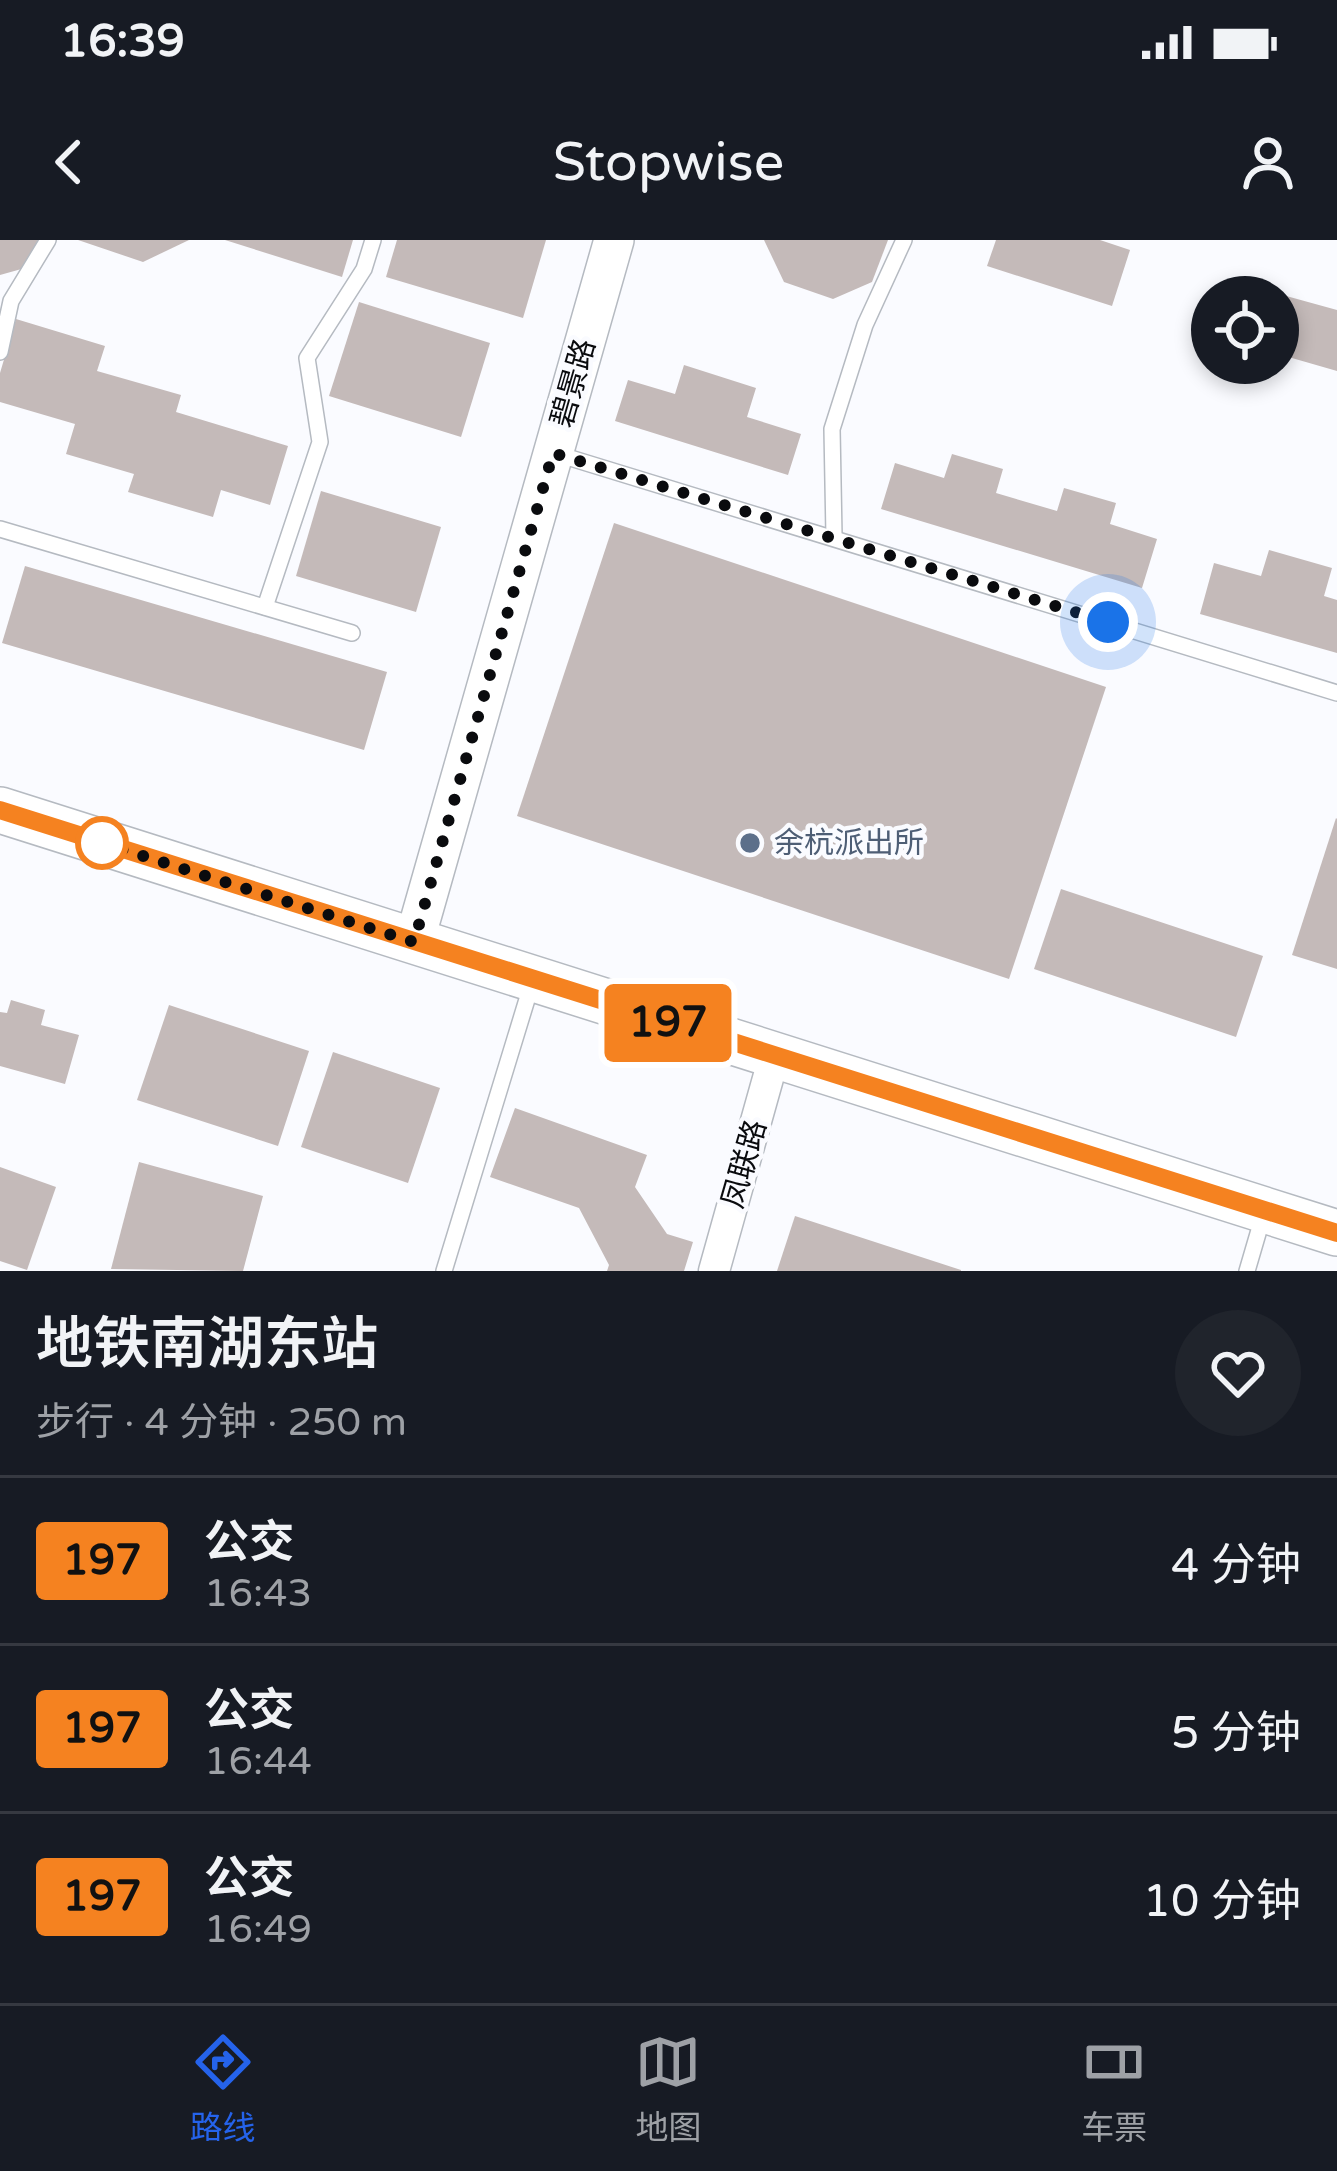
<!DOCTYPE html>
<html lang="zh">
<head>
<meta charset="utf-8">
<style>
  body { margin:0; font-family:"Varela Round","Noto Sans SC",sans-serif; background:#20242c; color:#f1f3f6; height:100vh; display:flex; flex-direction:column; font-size:45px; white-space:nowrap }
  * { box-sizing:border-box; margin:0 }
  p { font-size:39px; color:#9ea1a6 }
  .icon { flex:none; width:66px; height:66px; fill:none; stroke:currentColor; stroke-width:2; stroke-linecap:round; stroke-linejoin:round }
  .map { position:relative; height:1031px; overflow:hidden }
  .drawer { display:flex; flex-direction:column; background:#171b24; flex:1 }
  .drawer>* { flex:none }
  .badge { padding:0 24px; border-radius:9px; font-size:42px; line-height:78px }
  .fabs { position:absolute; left:1191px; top:36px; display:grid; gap:24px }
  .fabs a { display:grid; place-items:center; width:108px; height:108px; border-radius:50%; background:#171b24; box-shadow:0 6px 18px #0003; font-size:60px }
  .you { position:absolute; width:60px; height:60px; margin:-30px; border:9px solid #fff; border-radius:50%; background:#1a73e8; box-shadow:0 0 0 18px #1a73e833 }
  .map>.badge { position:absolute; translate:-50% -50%; box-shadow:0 0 0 6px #fff }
  .round { display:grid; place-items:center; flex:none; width:126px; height:126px; border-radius:63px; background:#20242c }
  .overview { display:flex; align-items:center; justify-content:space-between; height:204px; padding:0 36px }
  h1 { font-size:57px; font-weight:600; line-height:90px }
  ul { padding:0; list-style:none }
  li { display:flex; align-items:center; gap:36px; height:168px; padding:0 36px; border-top:3px solid #363941 }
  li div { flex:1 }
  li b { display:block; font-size:45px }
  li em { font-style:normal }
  li .badge { min-width:132px; font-weight:700; text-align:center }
  .status { display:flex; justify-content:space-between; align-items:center; height:84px; padding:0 60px; background:#171b24; direction:ltr }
  .status svg { height:33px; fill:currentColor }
  header { display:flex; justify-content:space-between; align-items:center; height:156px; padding:0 36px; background:#171b24; font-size:54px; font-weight:600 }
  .dock { display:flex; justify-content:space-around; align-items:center; height:168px; border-top:3px solid #363941; background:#171b24; font-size:33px; color:#9ea1a6 }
  .dock a { display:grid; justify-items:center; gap:6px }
  .dock .current { color:#2563eb }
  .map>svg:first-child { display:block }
</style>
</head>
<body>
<div class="status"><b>16:39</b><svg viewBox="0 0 49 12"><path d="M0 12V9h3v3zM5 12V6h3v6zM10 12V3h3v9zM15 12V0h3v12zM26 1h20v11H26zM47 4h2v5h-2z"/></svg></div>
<header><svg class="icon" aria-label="back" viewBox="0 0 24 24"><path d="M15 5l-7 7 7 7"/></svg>Stopwise<svg class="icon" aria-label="person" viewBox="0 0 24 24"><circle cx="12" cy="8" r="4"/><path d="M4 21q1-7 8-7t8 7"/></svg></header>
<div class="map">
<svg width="1337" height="1031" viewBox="0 0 1337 1031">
  <rect width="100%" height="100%" fill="#fafbff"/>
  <g fill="#c4bab9">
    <polygon points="0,0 39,0 25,28 0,35"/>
    <polygon points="78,0 189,0 143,22"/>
    <polygon points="225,0 353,0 342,37"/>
    <polygon points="397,0 546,0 523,78 386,37"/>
    <polygon points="764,0 888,0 872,42 833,59 784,42"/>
    <polygon points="996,0 1100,0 1130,10 1112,66 987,26"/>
    <polygon points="1279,54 1337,70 1337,131 1278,114"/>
    <polygon points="359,62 490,103 461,197 329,156"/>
    <polygon points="16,79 105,106 97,131 181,155 176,172 288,206 270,265 221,250 213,277 128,252 134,234 66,214 75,184 0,162 0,133"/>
    <polygon points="684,125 756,148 747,177 801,194 788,235 615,181 628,140 675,154"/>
    <polygon points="952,214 1003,229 996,253 1057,271 1064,248 1116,263 1110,284 1157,299 1142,348 881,269 895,223 944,238"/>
    <polygon points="321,251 441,287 416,372 296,336"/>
    <polygon points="614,283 1106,447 1009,739 517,576"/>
    <polygon points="1269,310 1332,328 1324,356 1337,360 1337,413 1200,374 1214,323 1261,336"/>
    <polygon points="25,326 387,432 364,510 2,403"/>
    <polygon points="1336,578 1337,579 1337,729 1292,715"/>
    <polygon points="1061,649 1263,716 1236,797 1034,729"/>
    <polygon points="11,760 45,770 41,785 79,795 65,844 0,826 0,772 7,773"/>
    <polygon points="169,765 309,811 278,906 137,860"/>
    <polygon points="333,812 440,848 408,943 301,907"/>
    <polygon points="515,868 647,915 635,947 667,994 693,1002 684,1031 607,1031 609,1025 579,968 490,937"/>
    <polygon points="139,922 263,956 243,1031 111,1029"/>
    <polygon points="0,927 56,947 27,1030 0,1021"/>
    <polygon points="795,976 961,1030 961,1031 777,1031"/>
  </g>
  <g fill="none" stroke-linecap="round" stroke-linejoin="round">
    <defs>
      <g id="service">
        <polyline points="0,112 11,61 48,0"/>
        <polyline points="554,213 1337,453"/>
        <polyline points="0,289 352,393"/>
        <polyline points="834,296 832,189 865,85 904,0"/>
        <polyline points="265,367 320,202 307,118 364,29 373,0"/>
        <polyline points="444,1031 532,743"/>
        <polyline points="1247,1031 1264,973"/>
      </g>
      <polyline id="minor" points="714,1031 774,817"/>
      <polyline id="tertiary" points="414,702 614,0"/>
      <polyline id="secondary" points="0,570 1337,993"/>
    </defs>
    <use href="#service" stroke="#b5bac1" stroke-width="18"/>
    <use href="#minor" stroke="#b5bac1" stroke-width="33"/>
    <use href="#tertiary" stroke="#b5bac1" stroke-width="42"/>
    <use href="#secondary" stroke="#b5bac1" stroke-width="48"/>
    <use href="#service" stroke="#fff" stroke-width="15"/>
    <use href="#minor" stroke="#fff" stroke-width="30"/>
    <use href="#tertiary" stroke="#fff" stroke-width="39"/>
    <use href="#secondary" stroke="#fff" stroke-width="45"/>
  </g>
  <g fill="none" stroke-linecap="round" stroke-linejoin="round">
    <defs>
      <polyline id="line" points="0,570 1337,993"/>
    </defs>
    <use href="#line" stroke="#fff" stroke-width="27"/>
    <use href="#line" stroke="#f58220" stroke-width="18"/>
    <polyline stroke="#0a0b0e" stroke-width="12" stroke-dasharray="0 21.6" points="102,603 414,702 553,213 1108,382"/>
  </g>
  <circle fill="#fff" stroke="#f58220" stroke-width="6" cx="102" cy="603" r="24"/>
  <circle fill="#5c6f8a" stroke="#fafbff" stroke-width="4.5" cx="750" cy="603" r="12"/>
  <g text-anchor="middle" stroke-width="9" stroke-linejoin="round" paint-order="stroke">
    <g font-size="30" fill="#0a0b0e" stroke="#fafbff">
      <text transform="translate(573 143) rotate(-74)" y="10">碧景路</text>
      <text transform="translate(744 924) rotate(-74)" y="10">凤联路</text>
    </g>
    <g font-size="30" fill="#4e5e75" stroke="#fafbff" text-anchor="start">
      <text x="774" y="613">余杭派出所</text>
    </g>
  </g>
</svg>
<div class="fabs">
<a><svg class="icon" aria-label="locate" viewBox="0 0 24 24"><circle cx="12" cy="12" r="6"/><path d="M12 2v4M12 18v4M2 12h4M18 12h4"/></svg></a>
</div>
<div class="you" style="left:1108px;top:382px"></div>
<b class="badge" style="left:668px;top:783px;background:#f58220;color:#111">197</b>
</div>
<section class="drawer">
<div class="overview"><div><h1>地铁南湖东站</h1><p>步行 · 4 分钟 · 250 m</p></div><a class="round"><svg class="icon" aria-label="heart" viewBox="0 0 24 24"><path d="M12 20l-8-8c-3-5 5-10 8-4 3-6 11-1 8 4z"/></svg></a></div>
<ul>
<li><span class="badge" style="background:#f58220;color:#111">197</span><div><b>公交</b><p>16:43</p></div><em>4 分钟</em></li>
<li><span class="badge" style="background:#f58220;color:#111">197</span><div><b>公交</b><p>16:44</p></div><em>5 分钟</em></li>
<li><span class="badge" style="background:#f58220;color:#111">197</span><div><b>公交</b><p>16:49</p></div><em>10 分钟</em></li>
</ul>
</section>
<nav class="dock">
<a class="current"><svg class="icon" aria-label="directions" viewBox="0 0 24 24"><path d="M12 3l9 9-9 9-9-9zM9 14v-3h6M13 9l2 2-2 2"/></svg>路线</a>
<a><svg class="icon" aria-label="map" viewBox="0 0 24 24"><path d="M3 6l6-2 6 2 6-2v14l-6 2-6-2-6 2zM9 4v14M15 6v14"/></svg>地图</a>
<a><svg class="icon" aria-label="tickets" viewBox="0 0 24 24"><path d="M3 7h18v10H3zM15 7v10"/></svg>车票</a>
</nav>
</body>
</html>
